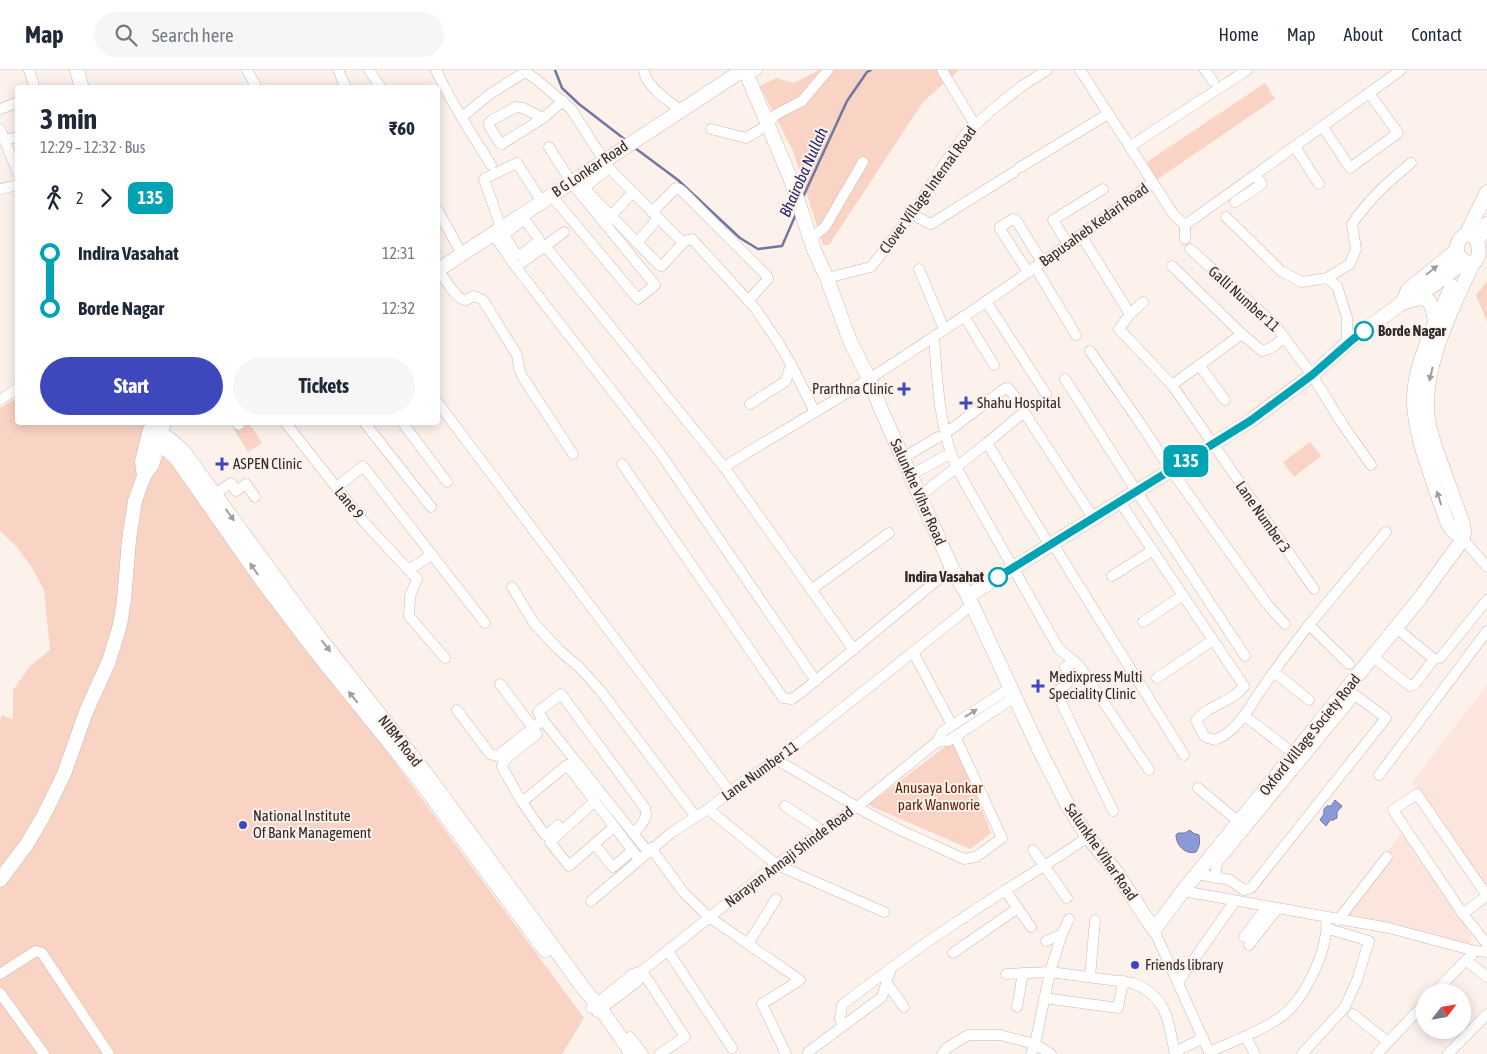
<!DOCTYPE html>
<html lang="en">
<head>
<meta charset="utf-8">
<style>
  body { margin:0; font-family:"Asap Condensed",sans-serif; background:#f6f6f7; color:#1f2937; height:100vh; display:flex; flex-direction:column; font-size:19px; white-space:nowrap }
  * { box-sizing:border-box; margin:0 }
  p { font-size:16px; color:#747a83 }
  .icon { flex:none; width:28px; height:28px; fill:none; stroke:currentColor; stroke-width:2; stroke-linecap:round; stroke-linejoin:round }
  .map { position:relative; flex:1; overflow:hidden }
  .drawer { position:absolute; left:15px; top:15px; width:425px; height:340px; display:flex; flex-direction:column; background:#fff; border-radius:5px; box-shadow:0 2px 12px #0003 }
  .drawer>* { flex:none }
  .badge { padding:0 10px; border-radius:8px; font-size:18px; line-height:32px }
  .needle { width:32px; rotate:59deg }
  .tools { position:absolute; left:1416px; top:914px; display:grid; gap:10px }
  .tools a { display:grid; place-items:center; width:55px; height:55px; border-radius:50%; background:#fff; box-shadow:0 2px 12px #0003; font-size:25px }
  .map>.badge { position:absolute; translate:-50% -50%; box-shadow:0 0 0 2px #fff }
  .legs { display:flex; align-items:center; gap:8px; height:55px; padding:0 25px; font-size:16px }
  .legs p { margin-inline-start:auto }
  .headline { display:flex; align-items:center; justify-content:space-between; height:85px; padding:0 25px }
  h1 { font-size:28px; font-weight:700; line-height:38px }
  .cta { display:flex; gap:10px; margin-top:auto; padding:10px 25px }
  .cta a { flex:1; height:58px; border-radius:30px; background:#3e48bc; color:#fff; font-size:20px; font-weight:700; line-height:58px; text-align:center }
  .cta a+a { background:#f6f6f7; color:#1f2937 }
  ul { padding:0 25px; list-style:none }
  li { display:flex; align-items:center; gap:18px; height:55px; font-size:19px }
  li i { display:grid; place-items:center; width:8px; height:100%; margin:0 6px; background:currentColor }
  li i::after { content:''; width:12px; height:12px; margin:-6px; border:4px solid; border-radius:50%; background:#fff }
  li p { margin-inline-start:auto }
  li:first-child i { background:linear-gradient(#0000 50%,currentColor 0) }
  li:last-child i { background:linear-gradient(currentColor 50%,#0000 0) }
  header { display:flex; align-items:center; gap:30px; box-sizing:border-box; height:70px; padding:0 25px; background:#fff; border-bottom:1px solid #e0e1e3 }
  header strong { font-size:24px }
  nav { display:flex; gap:28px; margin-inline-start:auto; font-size:18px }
  .search { width:350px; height:45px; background:#f6f6f7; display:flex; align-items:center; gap:12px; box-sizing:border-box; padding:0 18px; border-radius:28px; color:#747a83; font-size:19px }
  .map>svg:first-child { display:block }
</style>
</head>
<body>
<header>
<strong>Map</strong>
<div class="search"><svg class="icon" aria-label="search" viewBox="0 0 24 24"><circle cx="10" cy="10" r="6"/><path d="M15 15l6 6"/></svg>Search here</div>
<nav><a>Home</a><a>Map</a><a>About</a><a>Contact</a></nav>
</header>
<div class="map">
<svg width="1487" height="984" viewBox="0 0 1487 984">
  <rect width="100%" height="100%" fill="#fdf1ec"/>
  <g fill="#fce5dc">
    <polygon points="1487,615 1487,814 1484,816 1412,712"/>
    <polygon points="1402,762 1471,865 1471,870 1469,874 1465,875 1340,847"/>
  </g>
  <g fill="#f9d3c4">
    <polygon points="819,0 959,0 923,32 829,175 823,175 793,81 760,16 776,8 794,13"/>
    <polygon points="1265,13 1275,29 1152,113 1141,96"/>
    <polygon points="1487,211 1487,252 1476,225"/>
    <polygon points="17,328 18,352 155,353 166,383 584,948 562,984 0,984 0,650 2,645 13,650 13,620 30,596 50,580 44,520 31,496 15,475 0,461 0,338"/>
    <polygon points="242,353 249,353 262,373 248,382 233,358"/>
    <polygon points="1310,372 1321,386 1294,407 1283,392"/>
    <polygon points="954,670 991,763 970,779 868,735"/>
  </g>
  <g fill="#8b99d6" stroke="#7077a1">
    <path d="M 1335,730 L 1342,736 L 1337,742 L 1337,748 L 1333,750 L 1330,750 L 1326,756 L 1320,750 L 1324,744 C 1323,741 1324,738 1327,736 L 1331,736 Z"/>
    <path d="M 1190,760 L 1193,763 L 1199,765 C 1200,772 1200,776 1196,782 C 1185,785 1176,775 1176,765 L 1178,763 L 1185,763 Z"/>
  </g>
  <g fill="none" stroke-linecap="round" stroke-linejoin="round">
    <g stroke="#7077a1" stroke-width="2.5">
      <polyline points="555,0 562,18 579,34 627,71"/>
      <polyline points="635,78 678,110 740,168 758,179 782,176 796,144"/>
      <polyline points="803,127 847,31 867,2 871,0"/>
    </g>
    <defs>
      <g id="street">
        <polyline points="29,0 35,18"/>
        <polyline points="247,0 257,18"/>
        <polyline points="338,0 346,18"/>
        <polyline points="369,0 381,18"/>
        <path d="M 436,0 C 451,33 472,64 491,95"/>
        <path d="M 644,0 C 644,15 669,31 680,40"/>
        <polyline points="942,0 975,55"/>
        <polyline points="1080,0 1174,145 1185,155 1401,0"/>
        <polyline points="1205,0 1213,11"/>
        <polyline points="747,4 757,0"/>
        <polyline points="0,39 18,32"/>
        <polyline points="462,47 490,24 525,2 536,9 571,39 609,98 683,173 688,170 692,169 755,238 778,272 791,294 815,342"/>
        <polyline points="543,48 523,38 516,37 492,50 489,53 489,56 499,72 502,74 543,48 563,31"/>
        <polyline points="1323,57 1350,98 1398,63 1369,23"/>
        <polyline points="0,59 18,103"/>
        <polyline points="711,59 746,68 769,54 775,45 802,31 828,0"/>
        <polyline points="5,70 18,67"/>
        <polyline points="549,77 571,112 655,215 638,229 551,125"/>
        <polyline points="1129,77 1247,0"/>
        <polyline points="1295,77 1319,114"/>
        <polyline points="609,98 585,117 585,119 660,196 662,196 683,173"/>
        <polyline points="1019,98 1108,44"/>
        <polyline points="0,119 18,115"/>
        <polyline points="1235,132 1262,114 1256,106"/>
        <polyline points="438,141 462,184"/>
        <polyline points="652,142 676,118 679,119 683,122 767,206 768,209 748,231"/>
        <polyline points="911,144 931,154 1014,102"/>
        <polyline points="611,146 633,122"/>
        <polyline points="1226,147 1281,201 1302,212 1327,208 1337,216 1347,248 1347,274"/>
        <polyline points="501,158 484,109 517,93 542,132"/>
        <polyline points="513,158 504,165 516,184 522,184 539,171 539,169 525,150 515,156"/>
        <polyline points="493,164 516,197 545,176 551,183 724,397 854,580"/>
        <polyline points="1081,165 1130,244"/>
        <polyline points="811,168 825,157 863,92"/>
        <polyline points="1185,169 1185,155"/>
        <polyline points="637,173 658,148"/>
        <polyline points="1068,174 1053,150 1103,119"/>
        <polyline points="545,176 564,162"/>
        <polyline points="1190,179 1274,254 1312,305 1343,355 1371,395"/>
        <path d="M 1172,196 L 1242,264 L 1262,281 C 1272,279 1277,274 1284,267"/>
        <polyline points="516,197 660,383 816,611"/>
        <polyline points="1035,197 1076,265"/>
        <path d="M 438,199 C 443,206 457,231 466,230 C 469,229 471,227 474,226 L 483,230 L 517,285 L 519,298 L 522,306 L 573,384"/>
        <polyline points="919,199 944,259"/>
        <polyline points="1028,202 1000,159 1000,157 1013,149 1016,150 1042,192"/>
        <polyline points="827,208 871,197 917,137 944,94 967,62 993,39 1022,16 1047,0"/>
        <path d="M 1327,208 L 1350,194 L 1356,179 L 1352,154 C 1370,128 1387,113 1411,93"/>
        <polyline points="986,231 1046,324"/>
        <polyline points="1143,232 1130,244 1119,259 1172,315 1314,519"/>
        <polyline points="964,246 994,295"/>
        <path d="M 934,266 C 937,310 939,356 956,397 L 1059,579 L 1075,592 L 1080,597 L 1149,700"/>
        <polyline points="1090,281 1140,353 1171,400 1267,534 1285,554"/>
        <polyline points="1199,295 1225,330"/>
        <polyline points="1065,309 1137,422 1245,586"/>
        <polyline points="1172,315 1242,264"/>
        <polyline points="0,330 18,318"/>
        <polyline points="438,333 730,722"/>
        <polyline points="750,334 786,311 791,294"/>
        <polyline points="236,352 239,355"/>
        <polyline points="285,352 363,451 417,509 410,526 409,546 445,588"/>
        <polyline points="364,352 431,437"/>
        <polyline points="402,352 447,412"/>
        <polyline points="946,363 1004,319 1008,318 1019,332"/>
        <polyline points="987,373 1050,476"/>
        <polyline points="903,388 938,367"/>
        <polyline points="622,394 783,628 792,629 803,621 952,498"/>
        <path d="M 724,397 C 772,367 822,339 869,309 C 966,247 1060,181 1152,113"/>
        <polyline points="911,405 951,383"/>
        <polyline points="337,417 363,396 485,553"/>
        <polyline points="215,424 231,413 236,421 246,414 255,427"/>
        <polyline points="920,426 987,373 1024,342 1094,449"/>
        <path d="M 1120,432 L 1244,616 C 1232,633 1208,634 1196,651 L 1205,667 L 1215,670 C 1238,661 1250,636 1263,617 C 1278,596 1293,575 1309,555 L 1349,594"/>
        <polyline points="1463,469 1487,497"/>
        <polyline points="1053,474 1184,685"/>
        <polyline points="409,500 431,485"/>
        <polyline points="1112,506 1153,480"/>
        <polyline points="512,517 534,553 559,580 580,598 600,620 696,747"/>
        <polyline points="811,520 889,463"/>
        <polyline points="1143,552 1183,525"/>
        <polyline points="1309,555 1386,462"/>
        <polyline points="913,582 952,655"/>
        <polyline points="1373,587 1410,616 1415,614 1434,589 1396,558"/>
        <polyline points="1440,588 1487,530"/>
        <path d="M 1075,592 L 1065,597 C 1070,609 1072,612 1059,620 L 1058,626 L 1113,741"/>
        <polyline points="1274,602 1309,630"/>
        <polyline points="1157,608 1213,570"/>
        <polyline points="500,614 533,658"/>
        <polyline points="457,640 490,684 497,686 543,650 648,782"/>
        <polyline points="1245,646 1294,684"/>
        <path d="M 543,650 L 538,642 L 561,624 L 645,738 C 649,749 640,755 634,764"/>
        <polyline points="537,664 508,687 503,693 502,697 522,732 567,695 639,789"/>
        <polyline points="937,672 942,662 1010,618"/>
        <polyline points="777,690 869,744 898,759 964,789 976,787 1002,768 955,666"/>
        <polyline points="1379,705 1487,561"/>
        <polyline points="1198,718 1239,752"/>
        <polyline points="595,731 550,772 569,796 614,757"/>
        <polyline points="522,732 545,765 548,764 558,755"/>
        <polyline points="785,736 823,761"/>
        <polyline points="708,739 777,795 884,842"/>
        <polyline points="651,778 684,823 709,847 800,910 762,934 786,984"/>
        <polyline points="599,780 613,797 632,781"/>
        <polyline points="1033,780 1067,828"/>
        <polyline points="1197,804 1230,810 1244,820 1251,818 1386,648 1355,625 1217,793 1215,808"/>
        <polyline points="1005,820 1031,857"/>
        <polyline points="1183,821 1389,858 1475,881 1487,882"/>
        <polyline points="1487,826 1417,724 1393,740 1463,844 1487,874"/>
        <polyline points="591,831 671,763 708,739 744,711 777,690 961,544 971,534"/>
        <polyline points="1463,844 1486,826"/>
        <polyline points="1338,850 1387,787"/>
        <polyline points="1154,860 1210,984"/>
        <polyline points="1244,867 1267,837"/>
        <polyline points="1046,871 1062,864 1069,849"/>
        <polyline points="748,874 776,829"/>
        <polyline points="1249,875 1277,839"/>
        <polyline points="668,881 732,978"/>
        <polyline points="953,883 1018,838"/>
        <polyline points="1466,890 1487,907"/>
        <polyline points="642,901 685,967 660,984"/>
        <polyline points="0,904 36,881 42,883 109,984"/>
        <path d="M 1006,904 L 1050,902 L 1133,913 C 1168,927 1168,951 1175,984"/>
        <polyline points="1090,907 1095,850"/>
        <polyline points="886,912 904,937"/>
        <polyline points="1178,912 1235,831"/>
        <polyline points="1435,922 1475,881"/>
        <polyline points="0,923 44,984"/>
        <polyline points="1044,928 1118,938 1123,911"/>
        <polyline points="1017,937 1023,903"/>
        <polyline points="591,938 633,904 642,901 774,796 857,737 929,678 937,672 948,671 1015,627"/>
        <polyline points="597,942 638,911 642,901"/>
        <polyline points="1353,944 1388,972"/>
        <path d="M 843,955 L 840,949 L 842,935 C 881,905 920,876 960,850 C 1002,821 1046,796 1088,767"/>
        <polyline points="1245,966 1255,984"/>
        <polyline points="624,972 630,967 643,984"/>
        <polyline points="808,982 882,927 891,898"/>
        <path d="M 1209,982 C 1234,971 1260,962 1282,946 C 1303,931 1323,888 1326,863 C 1327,858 1326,852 1326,847"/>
        <polyline points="942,984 947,978 968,965 1000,965 1035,974 1051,984"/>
        <polyline points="1031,984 1035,974 1050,902 1062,864"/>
        <polyline points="1177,984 1179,980 1203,968"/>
        <polyline points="1302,984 1345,937 1357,910 1369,871 1332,860 1327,859"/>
        <polyline points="1377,984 1425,933"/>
        <polyline points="1448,984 1487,944"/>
      </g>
      <g id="secondary">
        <polyline points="77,0 82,18"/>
        <path d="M 745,0 L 791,110 L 814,180 L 827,208 L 850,271 L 869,309 L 880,337 L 952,498 L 968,526 L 1039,679 L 1069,738 L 1088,767 L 1116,802 L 1154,860 L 1183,821 L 1420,528 L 1463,469 L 1464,461 L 1463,454 C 1456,434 1448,413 1441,393 C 1436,379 1430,364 1428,349 C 1421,298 1452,239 1473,193 C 1487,185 1473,150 1459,171 C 1452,182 1462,193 1473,193"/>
        <polyline points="1466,165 1487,122"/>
        <polyline points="1480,167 1487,154"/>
        <polyline points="438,200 743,0"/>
        <path d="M 1452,216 C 1437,248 1416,290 1414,325 C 1412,362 1435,415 1447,452 L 1453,461 L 1463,469"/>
        <polyline points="1415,229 1464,192"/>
        <polyline points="1402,233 1408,220 1457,180"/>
        <path d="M 150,360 C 164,364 173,371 183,381 L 319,567 L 424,701 L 584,919 L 601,939 L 632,984"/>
        <polyline points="148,370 165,378 176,388 263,512 313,578 417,707 545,880"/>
        <polyline points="144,406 142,392 149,363"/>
        <polyline points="968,526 1250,351 1312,305 1351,270 1402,233 1415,229 1422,228 1429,231 1433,240 1435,252"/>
        <polyline points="0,810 27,774 44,745 64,704 86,642 109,591 120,555 124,530 129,470 135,431 144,406 152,395 164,352"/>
      </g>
    </defs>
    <use href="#street" stroke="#cbb8b0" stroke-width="11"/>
    <use href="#secondary" stroke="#cbb8b0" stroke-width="15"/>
    <use href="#street" stroke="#fff" stroke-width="10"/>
    <use href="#secondary" stroke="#fff" stroke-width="14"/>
  </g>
  <defs><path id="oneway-solid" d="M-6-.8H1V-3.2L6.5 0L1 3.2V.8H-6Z" transform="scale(1.25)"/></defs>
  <g fill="#a29f9d">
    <use href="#oneway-solid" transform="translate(1432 200) rotate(-39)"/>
    <use href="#oneway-solid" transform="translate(1431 304) rotate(103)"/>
    <use href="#oneway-solid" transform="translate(1439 428) rotate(-108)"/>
    <use href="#oneway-solid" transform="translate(230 445) rotate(54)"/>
    <use href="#oneway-solid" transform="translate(254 499) rotate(-125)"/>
    <use href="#oneway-solid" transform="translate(326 576) rotate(52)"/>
    <use href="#oneway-solid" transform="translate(353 627) rotate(-129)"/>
    <use href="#oneway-solid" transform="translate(971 643) rotate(-32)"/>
  </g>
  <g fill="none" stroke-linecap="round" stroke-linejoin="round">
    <defs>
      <polyline id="line-1" points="998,507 1250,351 1312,305 1352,270 1364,261"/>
    </defs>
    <use href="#line-1" stroke="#fff" stroke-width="11"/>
    <use href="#line-1" stroke="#00a3b4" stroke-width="8"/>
  </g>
  <g fill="#fff" stroke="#00a3b4" stroke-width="2.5">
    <circle cx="1364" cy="261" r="9"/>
    <circle cx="998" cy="507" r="9"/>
  </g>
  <g fill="#3e48bc" stroke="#fdf1ec" stroke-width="2">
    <path d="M901.5 311.5h5v5h5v5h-5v5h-5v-5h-5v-5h5z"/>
    <path d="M963.5 325.5h5v5h5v5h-5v5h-5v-5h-5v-5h5z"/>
    <path d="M219.5 386.5h5v5h5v5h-5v5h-5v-5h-5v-5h5z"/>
    <path d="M1035.5 608.5h5v5h5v5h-5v5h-5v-5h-5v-5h5z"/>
    <circle cx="243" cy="755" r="5"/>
    <circle cx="1135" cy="895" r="5"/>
  </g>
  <g text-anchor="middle" stroke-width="4" stroke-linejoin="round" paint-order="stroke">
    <g font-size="15" fill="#312926" stroke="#fdf1ec">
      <text transform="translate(590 99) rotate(-34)" y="5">B G Lonkar Road</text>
      <text transform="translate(928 120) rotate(-54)" y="5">Clover Village Internal Road</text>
      <text transform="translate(1094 155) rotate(-36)" y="5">Bapusaheb Kedari Road</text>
      <text transform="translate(1244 229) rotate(42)" y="5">Galli Number 11</text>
      <text transform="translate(918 422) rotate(66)" y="5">Salunkhe Vihar Road</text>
      <text transform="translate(349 433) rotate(51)" y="5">Lane 9</text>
      <text transform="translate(1263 447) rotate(55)" y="5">Lane Number 3</text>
      <text transform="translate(1310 665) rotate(-51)" y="5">Oxford Village Society Road</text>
      <text transform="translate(400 671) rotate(52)" y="5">NIBM Road</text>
      <text transform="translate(760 701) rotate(-36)" y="5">Lane Number 11</text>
      <text transform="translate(1101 782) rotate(55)" y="5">Salunkhe Vihar Road</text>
      <text transform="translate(789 787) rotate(-37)" y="5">Narayan Annaji Shinde Road</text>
    </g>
    <g font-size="15" font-weight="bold" fill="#312926" stroke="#fdf1ec" text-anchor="start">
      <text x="1378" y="266">Borde Nagar</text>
      <text x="984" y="512" text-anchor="end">Indira Vasahat</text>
    </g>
    <g font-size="15" fill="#312926" stroke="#fdf1ec" text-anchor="start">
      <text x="893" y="324" text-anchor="end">Prarthna Clinic</text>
      <text x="977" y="338">Shahu Hospital</text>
      <text x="233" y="399">ASPEN Clinic</text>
      <text x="1049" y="612">Medixpress Multi<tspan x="1049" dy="17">Speciality Clinic</tspan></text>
      <text x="253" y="751">National Institute<tspan x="253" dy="17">Of Bank Management</tspan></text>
      <text x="1145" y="900">Friends library</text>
    </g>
    <g font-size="15" fill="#622506" stroke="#fdf1ec">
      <text x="939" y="723">Anusaya Lonkar<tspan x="939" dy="17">park Wanworie</tspan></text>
    </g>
    <g font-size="16" font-style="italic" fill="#20266d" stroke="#fdf1ec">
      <text transform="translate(803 102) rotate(-66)" y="6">Bhairoba Nullah</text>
    </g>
  </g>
</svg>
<div class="tools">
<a><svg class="needle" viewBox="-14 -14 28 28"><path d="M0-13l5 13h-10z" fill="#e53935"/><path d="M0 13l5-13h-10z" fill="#747a83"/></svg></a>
</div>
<b class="badge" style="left:1186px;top:391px;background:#00a3b4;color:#fff">135</b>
<section class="drawer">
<div class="headline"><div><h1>3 min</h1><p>12:29 – 12:32 · Bus</p></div><b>₹60</b></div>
<div class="legs"><svg class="icon" aria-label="walk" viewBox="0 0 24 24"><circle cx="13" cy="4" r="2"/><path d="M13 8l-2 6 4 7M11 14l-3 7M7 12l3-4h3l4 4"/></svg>2<svg class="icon" aria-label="forward" viewBox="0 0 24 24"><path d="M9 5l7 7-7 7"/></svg><b class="badge" style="background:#00a3b4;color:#fff">135</b></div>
<ul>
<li><i style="color:#00a3b4"></i><b>Indira Vasahat</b><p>12:31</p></li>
<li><i style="color:#00a3b4"></i><b>Borde Nagar</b><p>12:32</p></li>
</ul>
<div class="cta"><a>Start</a><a>Tickets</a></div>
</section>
</div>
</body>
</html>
